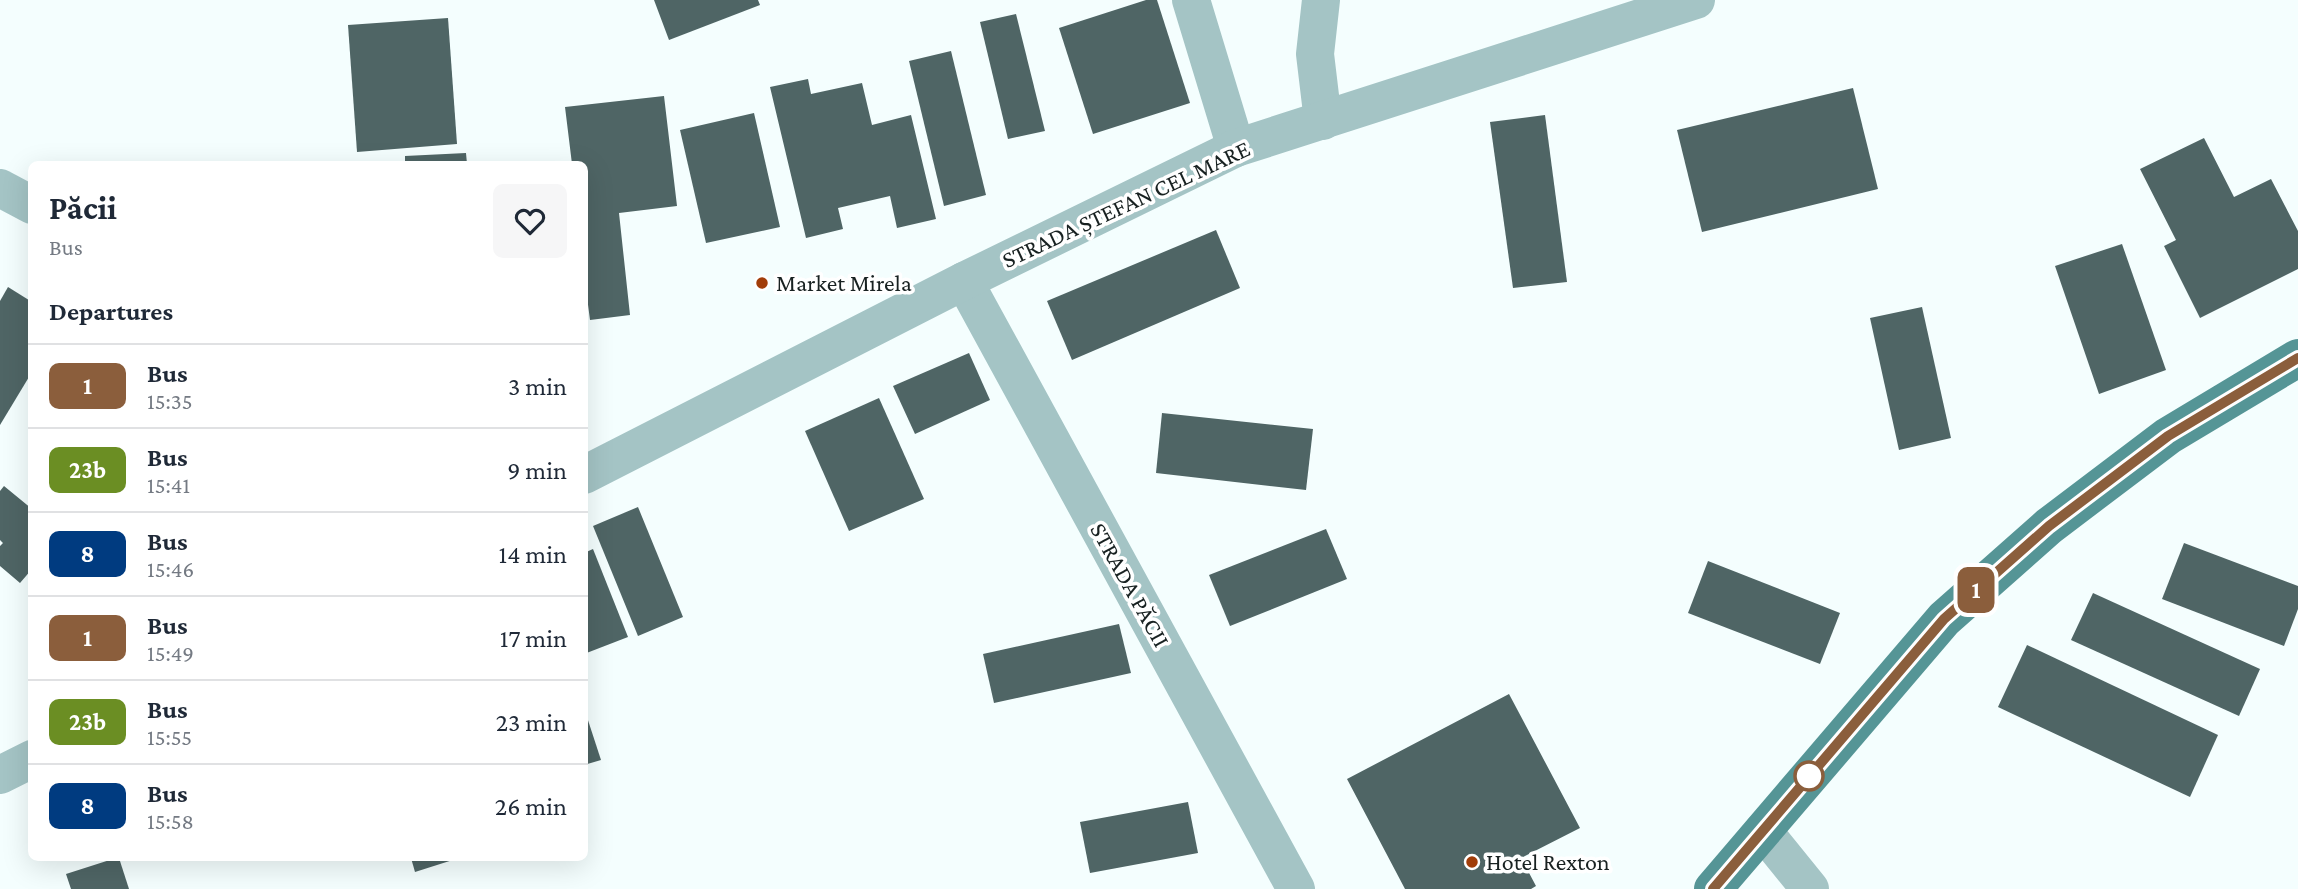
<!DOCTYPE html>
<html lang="en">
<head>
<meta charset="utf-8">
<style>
  body { margin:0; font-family:"Crimson Pro",serif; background:#f6f6f7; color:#1f2937; height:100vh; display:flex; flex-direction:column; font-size:26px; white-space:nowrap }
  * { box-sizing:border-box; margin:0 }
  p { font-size:23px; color:#747a83 }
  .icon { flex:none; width:38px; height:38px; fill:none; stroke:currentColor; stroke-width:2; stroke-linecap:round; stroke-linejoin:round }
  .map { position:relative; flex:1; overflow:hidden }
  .drawer { position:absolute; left:28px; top:161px; width:560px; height:700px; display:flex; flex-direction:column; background:#fff; border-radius:10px; box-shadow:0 7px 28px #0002 }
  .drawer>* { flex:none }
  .badge { padding:0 14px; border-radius:10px; font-size:24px; line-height:46px }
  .map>.badge { position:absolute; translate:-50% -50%; box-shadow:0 0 0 4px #fff }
  h2 { padding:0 21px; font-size:26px; line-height:63px }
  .round { display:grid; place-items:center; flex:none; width:74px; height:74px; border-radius:10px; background:#f6f6f7 }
  .head { display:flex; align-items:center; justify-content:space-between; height:119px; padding:0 21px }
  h1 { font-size:33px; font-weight:700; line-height:52px }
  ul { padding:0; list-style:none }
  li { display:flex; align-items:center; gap:21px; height:84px; padding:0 21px; border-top:2px solid #e0e1e3 }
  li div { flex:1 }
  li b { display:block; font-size:26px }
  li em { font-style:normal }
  li .badge { min-width:77px; font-weight:700; text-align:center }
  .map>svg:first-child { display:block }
</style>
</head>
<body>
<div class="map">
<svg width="2298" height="889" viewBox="0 0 2298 889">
  <rect width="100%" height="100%" fill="#f4fefe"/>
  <g fill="#4f6565">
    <polygon points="654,0 758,0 760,5 669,40"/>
    <polygon points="1146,0 1157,0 1190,103 1093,134 1059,28"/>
    <polygon points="1016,14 1045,131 1008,139 980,22"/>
    <polygon points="448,18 457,144 357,152 348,25"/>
    <polygon points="951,51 986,195 944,206 909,61"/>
    <polygon points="808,79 811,94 862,83 872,125 911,115 936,219 897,228 890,196 838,208 843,229 806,238 770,87"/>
    <polygon points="1853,88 1878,189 1702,232 1677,130"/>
    <polygon points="664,96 677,206 619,213 630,315 590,320 584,274 584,164 572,164 565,107"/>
    <polygon points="754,113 780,227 706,243 680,130"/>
    <polygon points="1545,115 1567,282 1513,288 1490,122"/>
    <polygon points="2204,138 2234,197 2271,179 2298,231 2298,269 2200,318 2164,246 2176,240 2140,169"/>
    <polygon points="466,153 467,164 405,164 405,156"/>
    <polygon points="1216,230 1240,288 1072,360 1047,301"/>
    <polygon points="2122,244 2166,370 2099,394 2055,266"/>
    <polygon points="8,287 32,302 32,372 0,425 0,301"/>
    <polygon points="1922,307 1951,438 1899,450 1870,318"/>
    <polygon points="969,353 990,400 915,434 893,386"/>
    <polygon points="879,398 924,499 849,531 805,431"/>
    <polygon points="1162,413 1313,429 1306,490 1156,473"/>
    <polygon points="4,486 32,509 32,569 20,583 0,566 0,546 3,543 0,540 0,491"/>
    <polygon points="638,507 683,617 638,636 593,526"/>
    <polygon points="1326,529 1347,579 1230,626 1209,575"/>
    <polygon points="2184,543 2298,586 2298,609 2284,646 2162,599"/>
    <polygon points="593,549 628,637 584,654 584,553"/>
    <polygon points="1708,561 1840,613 1820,664 1688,613"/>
    <polygon points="2093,593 2260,669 2239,716 2071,640"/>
    <polygon points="1119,624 1131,673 994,703 983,654"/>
    <polygon points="2027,645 2218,735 2190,797 1998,707"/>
    <polygon points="1509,694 1580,828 1521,858 1536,886 1531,889 1405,889 1347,779"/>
    <polygon points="584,708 601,760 584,765"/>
    <polygon points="1188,802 1198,853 1090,873 1080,822"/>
    <polygon points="116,858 119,858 129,889 71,889 66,874"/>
    <polygon points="411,858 459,858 415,872"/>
  </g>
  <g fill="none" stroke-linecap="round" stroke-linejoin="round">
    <g stroke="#a4c4c5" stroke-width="38">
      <polyline points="1191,0 1236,148"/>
      <polyline points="1321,0 1315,54 1323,121"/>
      <polyline points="0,188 32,205"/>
      <polyline points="964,281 1296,889"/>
      <polyline points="584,475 964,281 1236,148 1696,0"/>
      <polyline points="0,775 32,759"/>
      <polyline points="1763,831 1810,889"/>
    </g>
    <polyline stroke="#559596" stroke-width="38" points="1713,889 1944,619 2049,526 2168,436 2298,358"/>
  </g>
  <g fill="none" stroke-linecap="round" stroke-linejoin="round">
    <defs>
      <polyline id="line" points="1713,889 1944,619 2049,526 2168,436 2298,358"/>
    </defs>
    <use href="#line" stroke="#fff" stroke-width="16"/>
    <use href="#line" stroke="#8b5e3c" stroke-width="10"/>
  </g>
  <g fill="#a13d09" stroke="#fff" stroke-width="2.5">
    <circle cx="762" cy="283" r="7"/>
    <circle cx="1472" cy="862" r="7"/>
  </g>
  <circle fill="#fff" stroke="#8b5e3c" stroke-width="3.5" cx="1809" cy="776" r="14"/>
  <g text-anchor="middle" stroke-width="7" stroke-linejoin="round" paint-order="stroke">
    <g font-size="24" fill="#182121" stroke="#fff">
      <text transform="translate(1126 204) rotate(-25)" y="8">STRADA ȘTEFAN CEL MARE</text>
      <text transform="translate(1130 585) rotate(61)" y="8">STRADA PĂCII</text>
    </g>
    <g font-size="24" fill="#182121" stroke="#fff" text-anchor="start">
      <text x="776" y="291">Market Mirela</text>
      <text x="1486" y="870">Hotel Rexton</text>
    </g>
  </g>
</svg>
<b class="badge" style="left:1976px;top:590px;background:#8b5e3c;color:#fff">1</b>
<section class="drawer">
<div class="head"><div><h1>Păcii</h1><p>Bus</p></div><a class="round"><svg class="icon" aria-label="heart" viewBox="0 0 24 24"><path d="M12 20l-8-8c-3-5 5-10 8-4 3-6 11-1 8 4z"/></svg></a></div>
<h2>Departures</h2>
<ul>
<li><span class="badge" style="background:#8b5e3c;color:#fff">1</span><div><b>Bus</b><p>15:35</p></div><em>3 min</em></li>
<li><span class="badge" style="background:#6b8e23;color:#fff">23b</span><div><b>Bus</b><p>15:41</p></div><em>9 min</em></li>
<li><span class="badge" style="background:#003b80;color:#fff">8</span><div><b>Bus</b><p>15:46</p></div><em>14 min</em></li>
<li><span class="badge" style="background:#8b5e3c;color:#fff">1</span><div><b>Bus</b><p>15:49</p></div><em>17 min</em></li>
<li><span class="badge" style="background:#6b8e23;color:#fff">23b</span><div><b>Bus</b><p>15:55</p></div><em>23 min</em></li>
<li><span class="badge" style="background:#003b80;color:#fff">8</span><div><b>Bus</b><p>15:58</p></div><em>26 min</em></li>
</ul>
</section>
</div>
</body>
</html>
